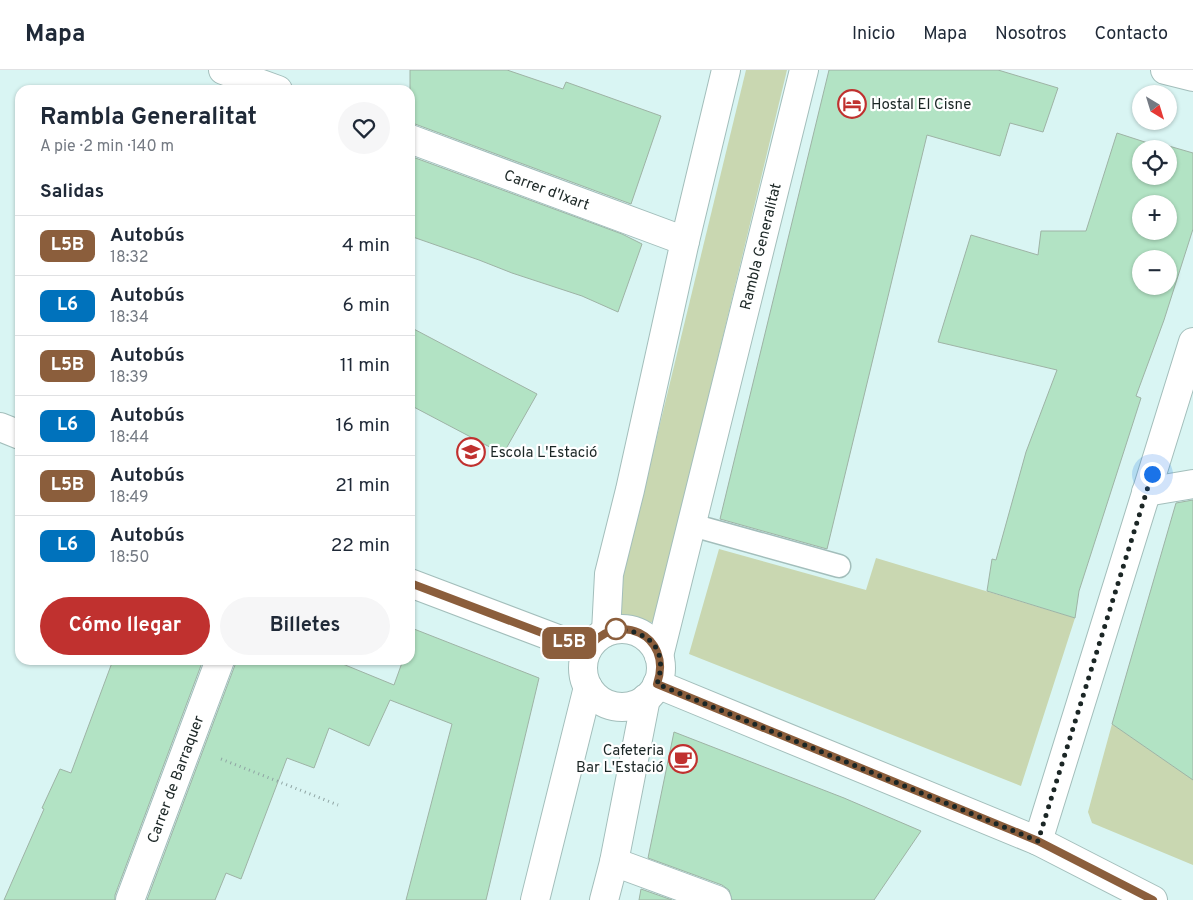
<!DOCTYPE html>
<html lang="es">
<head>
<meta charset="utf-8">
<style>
  body { margin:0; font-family:Overpass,sans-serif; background:#f6f6f7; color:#1f2937; height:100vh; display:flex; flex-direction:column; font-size:19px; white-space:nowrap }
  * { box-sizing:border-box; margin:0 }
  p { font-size:16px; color:#747a83 }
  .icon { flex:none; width:28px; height:28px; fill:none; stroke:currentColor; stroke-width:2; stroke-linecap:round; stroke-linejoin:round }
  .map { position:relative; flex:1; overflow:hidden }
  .drawer { position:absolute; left:15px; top:15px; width:400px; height:580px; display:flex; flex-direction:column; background:#fff; border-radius:15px; box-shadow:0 1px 4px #0004 }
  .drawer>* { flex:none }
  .badge { padding:0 10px; border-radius:8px; font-size:18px; line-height:32px }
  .needle { width:32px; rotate:142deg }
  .tools { position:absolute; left:1132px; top:15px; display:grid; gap:10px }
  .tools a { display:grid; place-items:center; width:45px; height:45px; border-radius:50%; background:#fff; box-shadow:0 1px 4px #0004; font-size:25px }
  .you { position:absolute; width:25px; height:25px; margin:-12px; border:4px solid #fff; border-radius:50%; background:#1a73e8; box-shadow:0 0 0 8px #1a73e833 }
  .map>.badge { position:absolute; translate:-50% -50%; box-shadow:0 0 0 2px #fff }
  h2 { padding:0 25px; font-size:19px; line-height:45px }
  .round { display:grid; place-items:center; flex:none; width:52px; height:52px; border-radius:26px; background:#f6f6f7 }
  .head { display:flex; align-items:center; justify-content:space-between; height:85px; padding:0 25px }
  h1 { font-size:24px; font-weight:700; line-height:38px }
  .primary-button { display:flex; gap:10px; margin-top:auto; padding:10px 25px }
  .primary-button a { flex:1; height:58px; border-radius:30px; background:#c0312f; color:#fff; font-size:20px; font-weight:700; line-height:58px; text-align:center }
  .primary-button a+a { background:#f6f6f7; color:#1f2937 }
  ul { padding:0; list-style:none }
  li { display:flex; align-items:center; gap:15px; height:60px; padding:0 25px; border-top:1px solid #e0e1e3 }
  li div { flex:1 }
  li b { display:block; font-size:19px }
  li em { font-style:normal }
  li .badge { min-width:55px; font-weight:700; text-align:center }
  header { display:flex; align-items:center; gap:30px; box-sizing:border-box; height:70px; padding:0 25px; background:#fff; border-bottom:1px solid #e0e1e3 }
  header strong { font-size:24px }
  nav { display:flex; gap:28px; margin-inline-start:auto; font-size:18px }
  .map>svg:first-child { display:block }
</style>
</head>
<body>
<header>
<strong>Mapa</strong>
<nav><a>Inicio</a><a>Mapa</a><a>Nosotros</a><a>Contacto</a></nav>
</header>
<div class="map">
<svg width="1193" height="830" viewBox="0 0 1193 830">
  <rect width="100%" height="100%" fill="#d9f5f3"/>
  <g fill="#c9d7b1">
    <polygon points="746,0 787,0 654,553 614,543"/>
    <polygon points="719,479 866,520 876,488 1075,548 1021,716 689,584"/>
    <polygon points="1112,654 1180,701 1193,699 1193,795 1092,753 1088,742"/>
  </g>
  <g fill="#b2e3c4" stroke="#9eb3a5" fill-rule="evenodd">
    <polygon points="410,0 507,0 563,19 566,12 661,46 631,134 415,54 410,54"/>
    <polygon points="829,0 998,0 1058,18 1043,62 1010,53 1000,86 927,65 827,479 720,449"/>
    <path d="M 1117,63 L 1154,75 L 1155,72 L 1193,83 L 1193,159 L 1164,250 L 1136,326 L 1141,328 L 1079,521 L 1075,548 L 987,521 L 992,489 L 996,490 L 1026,382 L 1057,300 L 938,272 L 971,165 L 1038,185 L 1041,161 L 1086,161 ZM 1141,79 L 1169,79 L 1169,106 L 1141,106 ZM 1141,134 L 1169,134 L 1169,161 L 1141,161 ZM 1141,189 L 1169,189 L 1169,216 L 1141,216 Z"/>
    <polygon points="410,86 622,164 642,174 618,242 582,226 512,203 479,190 410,166"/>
    <polygon points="410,257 537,324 503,384 410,335"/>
    <polygon points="1193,430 1193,710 1112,654 1176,433"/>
    <polygon points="414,559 539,608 486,830 406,830 452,654 390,630 369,676 329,658 314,698 287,688 241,809 226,803 215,830 147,830 235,595 235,590 333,590 394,615 403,590 410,590 410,570"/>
    <polygon points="113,590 203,590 115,825 115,830 4,830 44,739 42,738 60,699 71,703"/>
    <polygon points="674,662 844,728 921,761 874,830 732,830 729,820 722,815 648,788"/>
    <polygon points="641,819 672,830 639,830"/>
  </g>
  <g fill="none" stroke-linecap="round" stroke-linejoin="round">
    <defs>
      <polyline id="lane" points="692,455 839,496"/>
      <g id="street">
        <polyline points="223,0 278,20"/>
        <polyline points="1165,0 1193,7"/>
        <path id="s1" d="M 410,69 L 685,171"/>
        <polyline points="0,357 20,365"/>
        <polyline points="1146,422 1193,414"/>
        <polyline points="410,513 587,580"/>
        <circle cx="622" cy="598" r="39"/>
        <polyline points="606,562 609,504 630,420 685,171 726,0"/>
        <path id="s2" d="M 659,586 L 804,0"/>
        <polyline points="657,614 1038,771 1153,830"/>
        <polyline points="1038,771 1193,272"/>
        <polyline points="614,792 717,830"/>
        <path id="s3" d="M 130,830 L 220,590"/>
        <polyline points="535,830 588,617"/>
        <polyline points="604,830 614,792 646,628"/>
      </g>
    </defs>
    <use href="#lane" stroke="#a3bebb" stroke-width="25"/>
    <use href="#street" stroke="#a3bebb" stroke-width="30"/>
    <polyline stroke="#8fa4a3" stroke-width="3" stroke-dasharray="1 4" stroke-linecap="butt" points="221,689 338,735"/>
    <use href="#lane" stroke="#fff" stroke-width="22"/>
    <use href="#street" stroke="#fff" stroke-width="28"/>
  </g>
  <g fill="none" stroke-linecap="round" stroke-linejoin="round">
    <defs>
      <path id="line" d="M 410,513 L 587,580 C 616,538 674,565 657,614 L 1038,771 L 1153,830"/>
    </defs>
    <use href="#line" stroke="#fff" stroke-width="11"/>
    <use href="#line" stroke="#8b5e3c" stroke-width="8"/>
    <path stroke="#1b2625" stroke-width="5" stroke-dasharray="0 9" d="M 616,559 C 649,561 669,579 657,614 L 1038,771 L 1152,404"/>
  </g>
  <defs>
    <symbol id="hotel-ring" viewBox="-11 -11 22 22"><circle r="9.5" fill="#fff" stroke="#c0312f" stroke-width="1.5"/><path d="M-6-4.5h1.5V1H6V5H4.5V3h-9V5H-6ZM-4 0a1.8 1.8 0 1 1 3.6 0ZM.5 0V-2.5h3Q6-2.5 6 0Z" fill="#c0312f"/></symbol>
    <symbol id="school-ring" viewBox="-11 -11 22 22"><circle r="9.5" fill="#fff" stroke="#c0312f" stroke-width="1.5"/><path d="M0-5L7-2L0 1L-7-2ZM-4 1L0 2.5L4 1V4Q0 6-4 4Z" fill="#c0312f"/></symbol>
    <symbol id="cafe-ring" viewBox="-11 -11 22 22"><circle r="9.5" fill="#fff" stroke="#c0312f" stroke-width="1.5"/><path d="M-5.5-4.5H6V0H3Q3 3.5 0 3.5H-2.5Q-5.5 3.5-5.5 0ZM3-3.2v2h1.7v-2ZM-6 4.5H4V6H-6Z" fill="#c0312f"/></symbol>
  </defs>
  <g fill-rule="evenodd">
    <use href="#hotel-ring" x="836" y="18" width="32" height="32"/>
    <use href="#school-ring" x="455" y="366" width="32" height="32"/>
    <use href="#cafe-ring" x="667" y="673" width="32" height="32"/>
  </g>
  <circle fill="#fff" stroke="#8b5e3c" stroke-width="2.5" cx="616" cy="559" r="10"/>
  <g text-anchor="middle" stroke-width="4.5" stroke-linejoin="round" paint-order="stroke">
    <g font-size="15" fill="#1b2625" stroke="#fff" text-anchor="start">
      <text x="871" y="39">Hostal El Cisne</text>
      <text x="490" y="387">Escola L'Estació</text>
      <text x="664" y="685" text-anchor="end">Cafeteria<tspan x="664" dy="17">Bar L'Estació</tspan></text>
    </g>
    <g font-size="15" fill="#1b2625" stroke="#fff">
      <text dy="5" stroke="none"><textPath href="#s1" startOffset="146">Carrer d'Ixart</textPath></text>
      <text dy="5" stroke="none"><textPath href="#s2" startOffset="422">Rambla Generalitat</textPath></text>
      <text dy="5" stroke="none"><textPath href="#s3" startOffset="129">Carrer de Barraquer</textPath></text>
    </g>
  </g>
</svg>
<div class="tools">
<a><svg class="needle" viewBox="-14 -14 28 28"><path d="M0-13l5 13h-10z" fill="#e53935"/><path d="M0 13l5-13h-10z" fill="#747a83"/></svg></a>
<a><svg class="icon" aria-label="locate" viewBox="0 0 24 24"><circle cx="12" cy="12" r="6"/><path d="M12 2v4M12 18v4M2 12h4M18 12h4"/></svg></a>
<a>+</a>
<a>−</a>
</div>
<div class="you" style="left:1152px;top:404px"></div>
<b class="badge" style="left:569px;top:573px;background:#8b5e3c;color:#fff">L5B</b>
<section class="drawer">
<div class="head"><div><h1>Rambla Generalitat</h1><p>A pie · 2 min · 140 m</p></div><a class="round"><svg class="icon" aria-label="heart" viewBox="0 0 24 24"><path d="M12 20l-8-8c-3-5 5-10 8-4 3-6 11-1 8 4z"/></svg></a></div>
<h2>Salidas</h2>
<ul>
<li><span class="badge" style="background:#8b5e3c;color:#fff">L5B</span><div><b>Autobús</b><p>18:32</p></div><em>4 min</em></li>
<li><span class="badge" style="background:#0072bc;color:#fff">L6</span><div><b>Autobús</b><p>18:34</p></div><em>6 min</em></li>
<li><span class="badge" style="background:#8b5e3c;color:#fff">L5B</span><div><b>Autobús</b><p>18:39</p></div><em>11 min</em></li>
<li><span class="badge" style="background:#0072bc;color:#fff">L6</span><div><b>Autobús</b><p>18:44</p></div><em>16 min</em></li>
<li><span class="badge" style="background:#8b5e3c;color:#fff">L5B</span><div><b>Autobús</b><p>18:49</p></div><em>21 min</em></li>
<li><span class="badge" style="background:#0072bc;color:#fff">L6</span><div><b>Autobús</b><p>18:50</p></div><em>22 min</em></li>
</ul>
<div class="primary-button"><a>Cómo llegar</a><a>Billetes</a></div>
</section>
</div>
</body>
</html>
